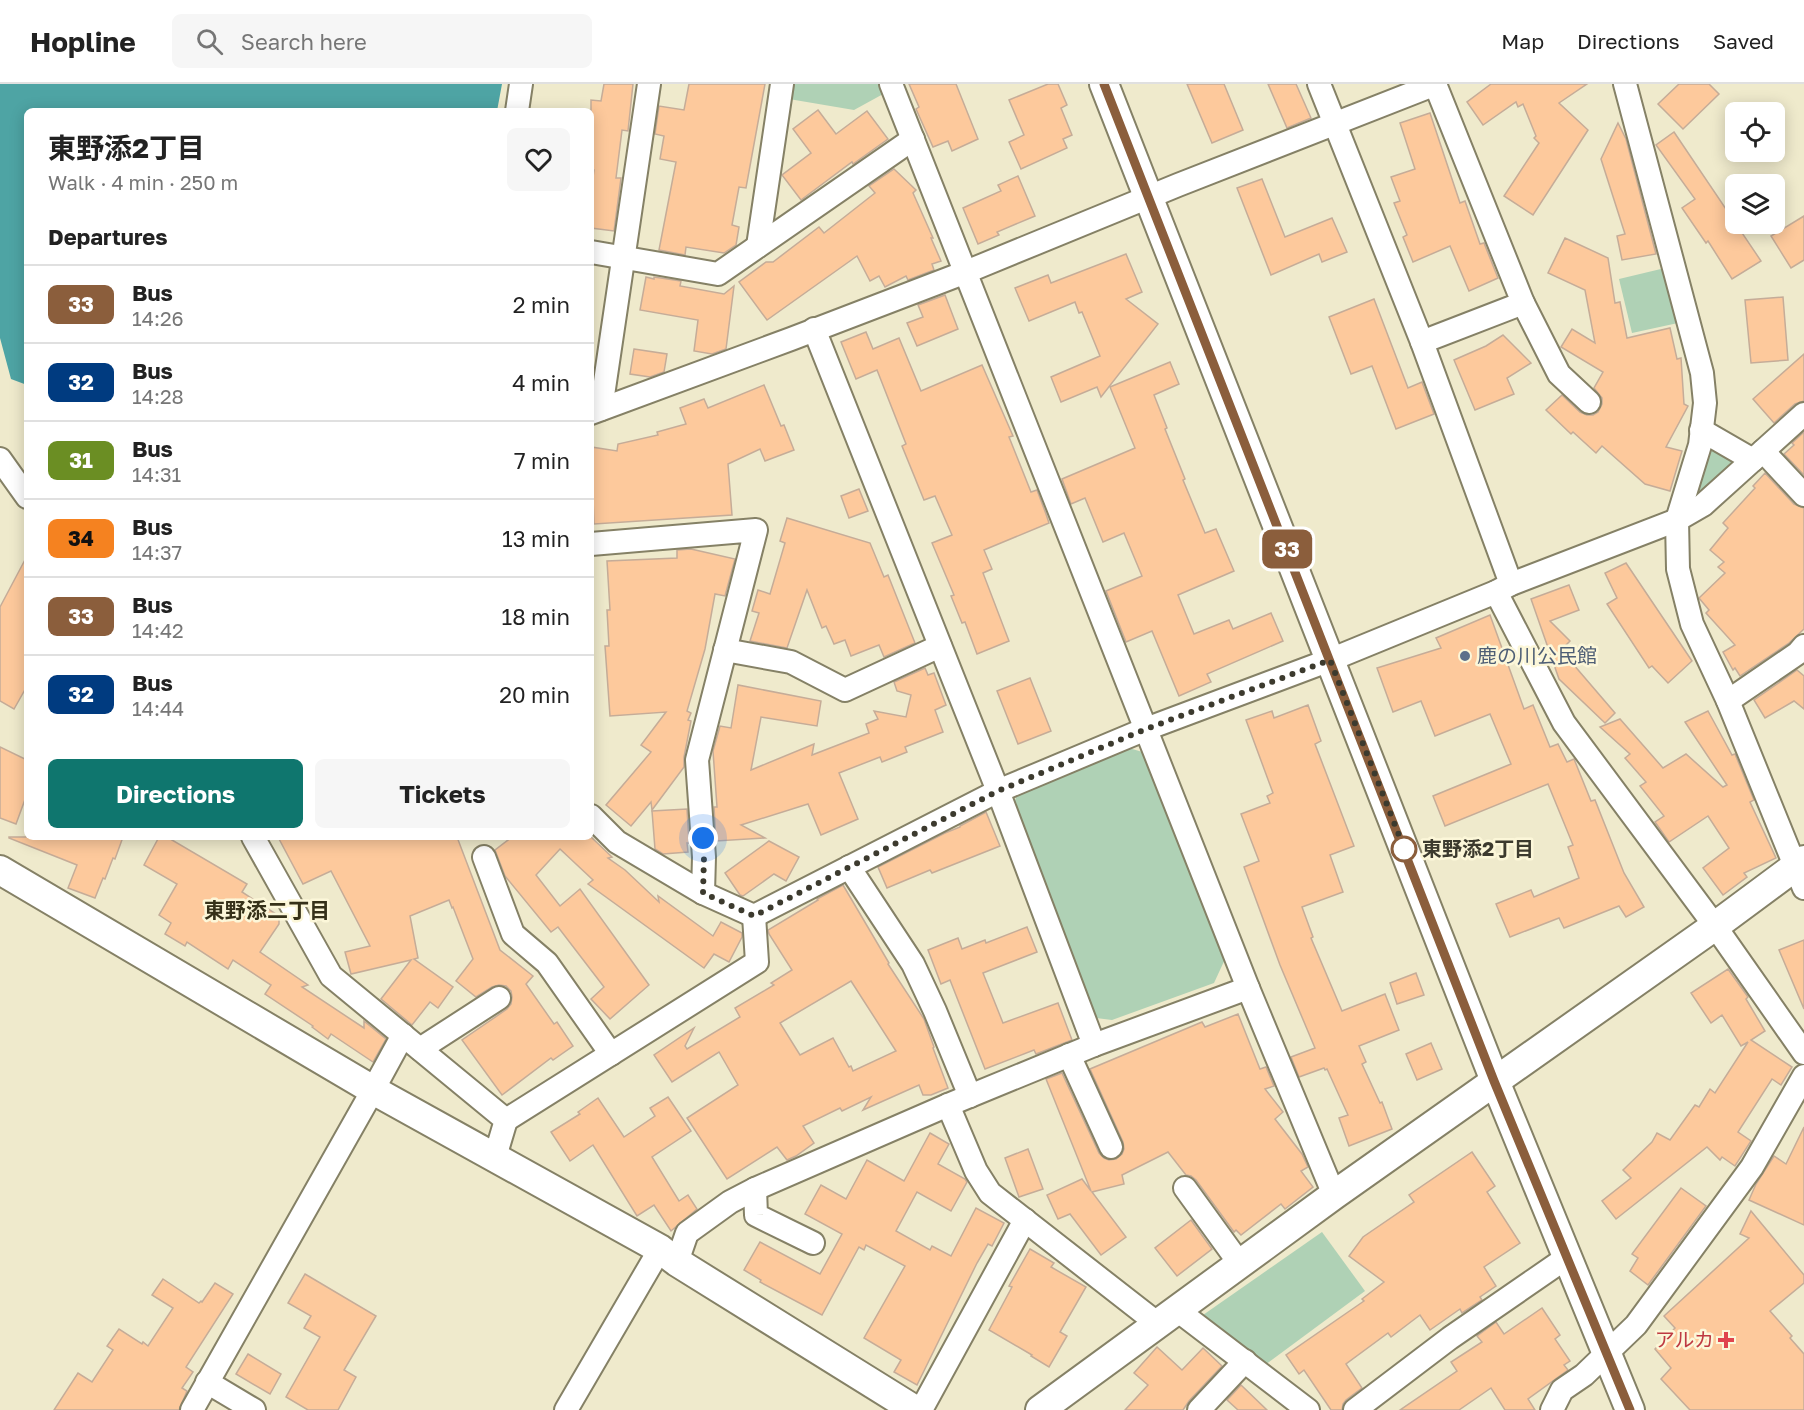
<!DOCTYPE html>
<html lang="en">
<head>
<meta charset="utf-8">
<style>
  body { margin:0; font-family:"Golos Text","Noto Sans JP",sans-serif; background:#f6f6f6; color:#222; height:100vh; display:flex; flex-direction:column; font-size:22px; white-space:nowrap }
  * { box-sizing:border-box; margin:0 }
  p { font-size:20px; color:#767676 }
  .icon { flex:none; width:33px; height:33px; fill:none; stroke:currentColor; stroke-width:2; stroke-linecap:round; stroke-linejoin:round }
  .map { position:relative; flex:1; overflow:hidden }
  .drawer { position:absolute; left:24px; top:24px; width:570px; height:732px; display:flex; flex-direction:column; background:#fff; border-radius:9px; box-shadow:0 3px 15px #0003 }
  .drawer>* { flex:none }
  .badge { padding:0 12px; border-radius:9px; font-size:21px; line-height:39px }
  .controls { position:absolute; left:1725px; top:18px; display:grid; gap:12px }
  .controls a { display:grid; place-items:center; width:60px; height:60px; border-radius:9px; background:#fff; box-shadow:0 3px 15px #0003; font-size:30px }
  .you { position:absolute; width:30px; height:30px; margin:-15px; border:4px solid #fff; border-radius:50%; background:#1a73e8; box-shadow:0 0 0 9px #1a73e833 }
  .map>.badge { position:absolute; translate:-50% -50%; box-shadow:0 0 0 3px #fff }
  h2 { padding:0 24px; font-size:22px; line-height:54px }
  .round { display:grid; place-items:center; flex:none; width:63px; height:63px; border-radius:9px; background:#f6f6f6 }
  .summary { display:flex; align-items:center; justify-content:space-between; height:102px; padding:0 24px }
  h1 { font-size:28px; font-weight:700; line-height:45px }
  .cta { display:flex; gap:12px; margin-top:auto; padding:12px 24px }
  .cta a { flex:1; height:69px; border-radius:9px; background:#0f766e; color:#fff; font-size:24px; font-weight:700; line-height:69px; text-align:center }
  .cta a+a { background:#f6f6f6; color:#222 }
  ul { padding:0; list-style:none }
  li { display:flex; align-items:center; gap:18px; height:78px; padding:0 24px; border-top:2px solid #e0e0e0 }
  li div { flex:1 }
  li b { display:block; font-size:22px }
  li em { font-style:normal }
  li .badge { min-width:66px; font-weight:700; text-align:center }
  header { display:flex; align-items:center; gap:36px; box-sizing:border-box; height:84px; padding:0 30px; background:#fff; border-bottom:2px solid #e0e0e0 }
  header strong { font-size:28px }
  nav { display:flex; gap:33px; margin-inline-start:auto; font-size:21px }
  .search { width:420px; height:54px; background:#f6f6f6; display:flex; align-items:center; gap:15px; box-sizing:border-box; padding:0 21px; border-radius:9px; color:#767676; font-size:22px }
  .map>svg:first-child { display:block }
</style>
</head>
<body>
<header>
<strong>Hopline</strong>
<div class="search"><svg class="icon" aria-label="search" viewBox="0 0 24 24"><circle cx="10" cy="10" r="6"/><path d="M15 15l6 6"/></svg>Search here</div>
<nav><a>Map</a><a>Directions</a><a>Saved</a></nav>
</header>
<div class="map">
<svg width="1804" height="1326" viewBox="0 0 1804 1326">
  <rect width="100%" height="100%" fill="#efeacc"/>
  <g fill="#afd1b5">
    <polygon points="791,0 881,0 885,9 854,26 789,15"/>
    <polygon points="1665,184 1678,239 1632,249 1619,195"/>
    <polygon points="1710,358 1737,373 1705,409 1700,409 1697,407"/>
    <polygon points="1129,664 1149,670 1226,873 1214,899 1112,936 1096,934 1013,722 1018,708"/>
    <polygon points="1322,1148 1365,1207 1265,1281 1204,1241 1203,1231"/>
  </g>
  <polygon fill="#4ea4a4" points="0,0 502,0 497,27 27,27 27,301 11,295 0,254"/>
  <g fill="#fdc99c" stroke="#c5ac98" stroke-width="1.5" fill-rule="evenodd">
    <polygon points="604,0 633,0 628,47 622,46 616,94 621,94 614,147 591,144 591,107 594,86 591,85 591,16 601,17"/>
    <polygon points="689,0 765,0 746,104 739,103 732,141 739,143 736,161 724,169 686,163 685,171 659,166 676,78 660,75 664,52 655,50 659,22 684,26"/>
    <polygon points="909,0 956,0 978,55 952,67 948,57 933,63 916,25 919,23"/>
    <polygon points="1048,0 1058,0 1067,21 1061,24 1072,51 1063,55 1067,64 1021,85 1009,58 1024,51 1009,16"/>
    <polygon points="1187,0 1224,0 1243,46 1212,59"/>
    <polygon points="1268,0 1296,0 1311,34 1287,44"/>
    <polygon points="1491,0 1587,0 1559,19 1588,46 1533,131 1504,112 1539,59 1534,54 1536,52 1523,20 1518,23 1516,18 1483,41 1467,18"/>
    <polygon points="1679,0 1709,0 1719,10 1683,45 1658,20"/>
    <polygon points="818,26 836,50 867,27 888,55 853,80 852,78 801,116 782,91 811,69 793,45"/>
    <polygon points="1430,29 1460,119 1465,117 1480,160 1484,159 1498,194 1469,207 1450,162 1413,178 1403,153 1407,151 1394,119 1400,117 1391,93 1415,85 1400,39"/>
    <polygon points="1618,39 1626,55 1656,170 1622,176 1617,152 1625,150 1601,75"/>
    <polygon points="1674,48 1761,177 1732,195 1708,157 1706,159 1682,124 1695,115 1656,61"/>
    <polygon points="894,85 916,106 913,109 933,154 931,154 941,177 932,180 934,186 908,196 906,192 885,203 879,192 870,197 857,172 767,236 739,198 766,178 773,178 819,143 824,149 875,109 869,102"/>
    <polygon points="1018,92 1035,132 997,148 999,151 978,160 963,124 1001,107 998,101"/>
    <polygon points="1262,95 1285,153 1332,134 1347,168 1322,178 1319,170 1271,191 1237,104"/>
    <polygon points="1804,132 1804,176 1791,184 1771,152"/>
    <polygon points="1565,154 1608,174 1615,219 1620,218 1627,254 1670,244 1677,275 1681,274 1684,320 1688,322 1666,363 1682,367 1670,407 1645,400 1602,362 1596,369 1573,348 1571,350 1546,326 1562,311 1580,328 1587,331 1593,331 1598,328 1602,320 1602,314 1594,304 1603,288 1561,263 1572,245 1595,259 1585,206 1548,189"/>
    <polygon points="1126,170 1142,208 1126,215 1158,240 1101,313 1097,303 1061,318 1051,293 1100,272 1082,228 1079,229 1075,218 1029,237 1015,204 1048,191 1051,199"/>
    <polygon points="646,193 654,195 654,193 681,197 680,202 724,210 734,202 726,265 712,270 694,267 698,236 640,226"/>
    <polygon points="945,211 958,245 917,262 907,239 923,233 918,221"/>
    <polygon points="1783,213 1788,276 1751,279 1745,216"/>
    <polygon points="1374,215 1408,304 1422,298 1434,330 1396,345 1372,282 1351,290 1329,233"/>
    <polygon points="866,248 873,265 899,254 921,307 982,281 1013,352 1009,353 1031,408 1037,406 1046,430 1049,439 984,466 992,485 983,489 1009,557 977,570 965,538 962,539 951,512 954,511 932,459 952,451 935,412 924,416 902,362 906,360 877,286 856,295 841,258"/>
    <polygon points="1503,251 1531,279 1507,294 1514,310 1475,326 1454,276 1486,262"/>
    <polygon points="634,265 667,270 664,288 650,293 630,290"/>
    <polygon points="1804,270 1804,317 1795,320 1774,339 1753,315"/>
    <polygon points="1170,278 1179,300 1154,311 1167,344 1165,345 1185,395 1183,396 1205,449 1216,445 1234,487 1178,511 1194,550 1229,536 1233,545 1271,529 1283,557 1207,590 1211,598 1179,612 1152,547 1126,558 1106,507 1142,492 1124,449 1103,458 1085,414 1071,420 1062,395 1135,364 1110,303"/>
    <polygon points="764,301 781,342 784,341 794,366 765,377 760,365 728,380 732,431 594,440 591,363 617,367 618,360 658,351 657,348 686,340 680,324 704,315 708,324"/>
    <polygon points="1804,348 1804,391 1784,370 1794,361 1792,359"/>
    <polygon points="1765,389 1794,420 1804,424 1804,545 1789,559 1740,592 1735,584 1733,586 1723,568 1735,561 1706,529 1709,526 1699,514 1725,489 1718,483 1724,478 1710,466 1728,444 1723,439 1755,404 1753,402"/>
    <polygon points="859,405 868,427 849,434 841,412"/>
    <polygon points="787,434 870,459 884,493 888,491 915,559 884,573 879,561 851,572 845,556 834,560 826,542 822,544 807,506 787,564 750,557 759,529 752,527 758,506 770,510 785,459 780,457"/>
    <polygon points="691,465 735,475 725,512 715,510 705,565 687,627 691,629 688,636 691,637 684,673 684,683 652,726 651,718 631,742 606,721 651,668 641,661 666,628 610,632 605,562 609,562 607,526 610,526 607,477 677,474 677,466"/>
    <polygon points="27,472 27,602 14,625 0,617 0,523"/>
    <polygon points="1626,479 1692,577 1668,599 1652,582 1649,584 1607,520 1617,514 1605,489"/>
    <polygon points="1569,501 1579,526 1550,537 1570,557 1561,566 1615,629 1605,639 1559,595 1531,515"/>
    <polygon points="1490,531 1524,625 1533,621 1550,663 1558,660 1567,678 1574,675 1591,717 1595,716 1624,789 1644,823 1626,833 1619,822 1564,844 1559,834 1510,853 1496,820 1531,806 1534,813 1579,794 1568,763 1573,761 1548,700 1445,742 1433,712 1511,680 1490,630 1435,652 1421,617 1393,628 1377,584 1441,564 1436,554"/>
    <polygon points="925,584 928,591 934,589 946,621 935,626 943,648 905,663 907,668 882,678 880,673 839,689 858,735 821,751 808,720 741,741 765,754 716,757 714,723 717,723 713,667 720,642 731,644 738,601 821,617 817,642 761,633 751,686 814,660 812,671 869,649 866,640 878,635 874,627 906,633 911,611 897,607 894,598"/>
    <polygon points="1797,586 1804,592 1804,625 1794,617 1765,634 1754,616"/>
    <polygon points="1030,594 1051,647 1018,660 997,607"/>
    <polygon points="1308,621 1321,657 1315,660 1354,762 1330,771 1343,808 1302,823 1313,853 1311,854 1342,927 1385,910 1399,946 1359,962 1366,978 1362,980 1380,1019 1382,1018 1392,1045 1349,1062 1339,1034 1348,1031 1327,985 1325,986 1324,984 1299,993 1291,973 1315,964 1280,881 1244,783 1259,777 1241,730 1270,719 1267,712 1273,709 1246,636 1272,627 1274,634"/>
    <polygon points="1708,627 1732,671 1735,670 1754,716 1750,718 1776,774 1744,789 1747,793 1723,811 1703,784 1729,764 1708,732 1669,758 1655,738 1664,732 1640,702 1646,698 1625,674 1630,670 1600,643 1620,635 1663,684 1686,670 1723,703 1727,701 1685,638"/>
    <polygon points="0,663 27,676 27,710 16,740 0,734"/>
    <polygon points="687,725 689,759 687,759 688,768 663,770 655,765 652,727"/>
    <polygon points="986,728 1000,762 932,789 930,786 887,804 878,783 945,749 960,743 960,742"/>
    <polygon points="9,753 123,753 115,775 113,774 105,795 103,794 95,814 68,804 77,781 9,754"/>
    <polygon points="159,753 167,753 247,800 242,808 279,832 279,840 260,868 308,901 302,903 364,944 364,937 386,955 373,978 331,950 328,955 312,943 313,942 265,910 271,901 233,876 228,885 187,858 185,862 165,850 171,839 159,831 177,800 144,781"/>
    <polygon points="278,753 457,753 500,866 533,892 526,900 554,940 557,938 573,962 553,976 551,974 502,1011 462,956 507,925 511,920 512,913 511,907 506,902 499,901 492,903 476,913 456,897 473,875 453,823 452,824 449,816 410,832 418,874 414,875 453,903 438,924 430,918 412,941 381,915 411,876 351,890 345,868 370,862 331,787 303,800"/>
    <polygon points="512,753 591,753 612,773 608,774 625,786 659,818 658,812 713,852 721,838 742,849 742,853 729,878 714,870 704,884 588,800 593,796 560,765 536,791 560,822 580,805 649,901 610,935 591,915 604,903 558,843 551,848 505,792 495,766"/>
    <polygon points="769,757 799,773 786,797 774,790 743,812 740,811 725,789"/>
    <path d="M 843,801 L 889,879 L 888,880 L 924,935 L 934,963 L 933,964 L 948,1004 L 931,1011 L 923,1011 L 919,1001 L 863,1026 L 871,1013 L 842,1027 L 840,1024 L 803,1042 L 814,1059 L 796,1072 L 787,1076 L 777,1063 L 727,1095 L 687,1034 L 738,1001 L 719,968 L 672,998 L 654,971 L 694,944 L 685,962 L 687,965 L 740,933 L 735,924 L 774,901 L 771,899 L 792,886 L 769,850 L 768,846 L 818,816 L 817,815 ZM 851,897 L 896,967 L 853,987 L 851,982 L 849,983 L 833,954 L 800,971 L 780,939 Z"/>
    <polygon points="1027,843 1037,868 983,889 1003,939 1058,919 1072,956 1036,970 1034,966 985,985 950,896 941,900 928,866 958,854 962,865 985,856 986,859"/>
    <polygon points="1804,856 1804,925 1779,866"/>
    <polygon points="1728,885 1748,913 1746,915 1765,947 1751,956 1792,983 1781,1001 1772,995 1738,1048 1751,1057 1735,1082 1722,1073 1720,1076 1707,1063 1616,1135 1602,1117 1631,1094 1623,1086 1652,1058 1657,1049 1670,1056 1695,1021 1699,1023 1710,1005 1715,1009 1748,958 1741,962 1722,931 1711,939 1691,909"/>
    <polygon points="1416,889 1424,911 1397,920 1390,899"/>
    <polygon points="1238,930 1260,985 1266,983 1274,1002 1265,1005 1283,1028 1275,1035 1302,1070 1308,1083 1301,1087 1313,1103 1285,1125 1281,1120 1241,1151 1236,1146 1234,1148 1196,1096 1191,1092 1186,1091 1168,1068 1122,1091 1124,1100 1092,1108 1126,1153 1101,1171 1070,1130 1058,1135 1047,1111 1082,1095 1091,1107 1046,995 1062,989 1099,1069 1104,1074 1109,1076 1116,1075 1122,1070 1124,1065 1123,1058 1090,985 1202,938 1205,943"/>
    <polygon points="1431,959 1442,985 1417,996 1406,970"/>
    <polygon points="668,1013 691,1047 652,1073 679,1117 688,1111 697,1125 671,1147 654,1121 637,1132 593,1061 570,1077 551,1048 580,1030 578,1028 598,1014 624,1053 655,1032 650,1024"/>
    <polygon points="1804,1043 1804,1141 1749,1116 1756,1100 1774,1072 1786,1080"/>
    <polygon points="930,1049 949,1060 938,1080 965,1095 967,1098 951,1127 917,1108 896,1147 930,1166 932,1162 951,1172 976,1124 1004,1139 992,1162 988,1160 977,1179 917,1301 894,1288 901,1276 864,1254 905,1182 866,1161 864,1166 859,1163 822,1231 760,1198 761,1196 744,1186 760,1158 820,1190 842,1150 805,1130 821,1101 846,1115 867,1076 904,1097"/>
    <polygon points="1028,1065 1043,1105 1019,1113 1005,1074"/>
    <polygon points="1472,1068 1495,1102 1487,1108 1520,1159 1484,1183 1496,1202 1480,1213 1482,1216 1462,1229 1460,1225 1430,1246 1420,1231 1391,1253 1388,1249 1346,1280 1362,1304 1346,1316 1343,1320 1342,1326 1331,1326 1304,1286 1299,1290 1286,1271 1364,1217 1362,1215 1384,1198 1349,1172 1363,1153 1414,1118 1409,1111"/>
    <polygon points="1681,1104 1706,1122 1648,1201 1630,1187 1638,1174 1632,1170"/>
    <polygon points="1751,1127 1804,1191 1804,1199 1770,1227 1792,1252 1790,1254 1804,1270 1804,1326 1690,1326 1661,1295 1671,1284 1655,1265 1675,1244 1664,1232 1749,1154 1740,1150"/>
    <polygon points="1191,1136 1212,1165 1177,1192 1155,1164"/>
    <polygon points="1030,1165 1054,1179 1051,1183 1086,1203 1060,1248 1067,1252 1049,1283 1031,1272 1032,1271 989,1246 1012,1203 1009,1202"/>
    <polygon points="305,1190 376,1232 344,1286 356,1293 338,1326 308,1326 286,1313 320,1253 304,1244 311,1232 288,1219"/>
    <polygon points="163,1195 199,1219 201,1217 202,1218 215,1199 233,1210 186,1283 193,1288 182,1304 187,1307 179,1326 54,1326 78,1289 92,1298 113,1266 107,1262 119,1245 142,1260 143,1258 148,1262 173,1224 152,1211"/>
    <polygon points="1542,1224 1560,1251 1555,1255 1570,1277 1564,1281 1568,1286 1528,1315 1535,1326 1505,1326 1491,1304 1459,1326 1400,1326 1457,1287 1451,1278 1482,1258 1477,1252 1496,1238 1504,1250"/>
    <polygon points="1157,1263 1182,1286 1203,1264 1222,1282 1189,1317 1183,1326 1125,1326 1148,1301 1134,1289"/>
    <polygon points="248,1270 281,1290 270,1310 236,1290"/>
    <polygon points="1241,1301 1267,1326 1238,1326 1227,1316"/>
  </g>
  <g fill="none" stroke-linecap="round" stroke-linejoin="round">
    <defs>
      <g id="minor">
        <polyline points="891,0 1248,904 1334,1111"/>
        <polyline points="1319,0 1422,258 1511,500"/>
        <polyline points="1625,0 1702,289 1705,319 1700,361 1677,436 1678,485 1692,540 1728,617 1804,804"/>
        <polyline points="517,27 521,0"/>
        <polyline points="758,162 782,0"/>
        <polyline points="591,168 718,190 913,55"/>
        <polyline points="1523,219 1559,290 1589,318"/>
        <polyline points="814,245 998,707 1094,961"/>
        <polyline points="1422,258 1523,219 1435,0"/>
        <polyline points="601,325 649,0"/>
        <polyline points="591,329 791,255 966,188 1178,101 1436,0"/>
        <polyline points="1701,346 1753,376"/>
        <polyline points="1763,367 1804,411"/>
        <polyline points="0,375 27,413"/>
        <polyline points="591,460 756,446 697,676 704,773 703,809"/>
        <polyline points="1496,508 1564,639 1715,842 1804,969"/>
        <polyline points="725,566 791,578 845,606 940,562"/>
        <polyline points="1728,617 1798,569 1804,562"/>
        <polyline points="591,732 617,758 703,809 754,832 998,707 1146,645 1330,576 1496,508 1511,500 1677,436 1703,421 1804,330"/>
        <polyline points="253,753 331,892 506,1036 495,1073"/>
        <polyline points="484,773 513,850 547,879 611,970"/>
        <polyline points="849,783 913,880 935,927 970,1012"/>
        <polyline points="420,965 499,914"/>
        <polyline points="1069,971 1111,1063"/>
        <polyline points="948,1021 976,1087 990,1109 1158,1240"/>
        <polyline points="506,1036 757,878 754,832"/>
        <polyline points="1185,1104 1240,1180"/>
        <polyline points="755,1105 756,1131 813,1159"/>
        <polyline points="677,1178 687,1149 730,1118 755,1105 948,1021 1094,961 1248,904"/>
        <polyline points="1177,1226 1308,1326"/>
        <polyline points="207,1298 254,1326"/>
        <polyline points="192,1326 373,1006 403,951"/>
        <polyline points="566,1326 660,1165"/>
        <polyline points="921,1326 1025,1136"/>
        <polyline points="1199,1326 1245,1277"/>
        <polyline points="1355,1326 1450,1254 1566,1174"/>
        <polyline points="1552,1326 1562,1306 1584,1291 1636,1241 1752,1083 1804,992"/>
      </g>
      <g id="tertiary">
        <polyline points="1104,0 1495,997 1630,1326"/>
        <polyline points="0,786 373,1006 660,1165 677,1178 915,1326"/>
        <polyline points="1040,1326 1334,1111 1715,842 1804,776"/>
      </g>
    </defs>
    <use href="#minor" stroke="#858166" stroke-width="26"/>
    <use href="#tertiary" stroke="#858166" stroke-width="32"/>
    <use href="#minor" stroke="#fff" stroke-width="22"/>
    <use href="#tertiary" stroke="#fff" stroke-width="28"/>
  </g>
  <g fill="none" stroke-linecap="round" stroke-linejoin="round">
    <defs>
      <polyline id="line" points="1104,0 1494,997 1630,1326"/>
    </defs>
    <use href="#line" stroke="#fff" stroke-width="14"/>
    <use href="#line" stroke="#8b5e3c" stroke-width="9"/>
    <polyline stroke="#3c3a2e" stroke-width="6" stroke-dasharray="0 10.8" points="703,754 704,773 703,809 754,832 998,707 1146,645 1330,576 1406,769 1404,765"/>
  </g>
  <circle fill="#5c6f8a" stroke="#fcf7d9" stroke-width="2" cx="1465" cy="572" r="6"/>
  <circle fill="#fff" stroke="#8b5e3c" stroke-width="3" cx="1404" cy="765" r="12"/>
  <path fill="#e0444e" stroke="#fcf7d9" stroke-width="2" d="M1723 1247h6v6h6v6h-6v6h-6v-6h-6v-6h6z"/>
  <g text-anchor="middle" stroke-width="5" stroke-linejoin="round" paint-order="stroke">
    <g font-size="20" fill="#4e5e75" stroke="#fcf7d9" text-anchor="start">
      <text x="1477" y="579">鹿の川公民館</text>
    </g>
    <g font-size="20" font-weight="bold" fill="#3c3a2e" stroke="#fcf7d9" text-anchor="start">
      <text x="1422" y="772">東野添2丁目</text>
    </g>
    <g font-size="20" fill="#be3a42" stroke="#fcf7d9" text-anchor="end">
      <text x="1714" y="1263">アルカ</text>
    </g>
    <g font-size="21" font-weight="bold" fill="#363119" stroke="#fcf7d9">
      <text x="267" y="834">東野添二丁目</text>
    </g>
  </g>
</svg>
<div class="controls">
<a><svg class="icon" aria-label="locate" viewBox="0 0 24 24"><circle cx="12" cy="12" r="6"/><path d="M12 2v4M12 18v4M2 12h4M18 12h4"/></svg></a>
<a><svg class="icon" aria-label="layers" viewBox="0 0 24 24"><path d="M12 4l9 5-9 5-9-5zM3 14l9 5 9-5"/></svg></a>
</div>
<div class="you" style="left:703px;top:754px"></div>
<b class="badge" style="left:1287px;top:465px;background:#8b5e3c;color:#fff">33</b>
<section class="drawer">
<div class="summary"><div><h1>東野添2丁目</h1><p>Walk · 4 min · 250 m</p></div><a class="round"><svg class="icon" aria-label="heart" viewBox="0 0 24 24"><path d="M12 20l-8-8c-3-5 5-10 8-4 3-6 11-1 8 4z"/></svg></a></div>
<h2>Departures</h2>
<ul>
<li><span class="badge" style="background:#8b5e3c;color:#fff">33</span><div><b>Bus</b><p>14:26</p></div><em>2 min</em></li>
<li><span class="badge" style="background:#003b80;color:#fff">32</span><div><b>Bus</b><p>14:28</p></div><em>4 min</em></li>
<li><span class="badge" style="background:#6b8e23;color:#fff">31</span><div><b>Bus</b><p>14:31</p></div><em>7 min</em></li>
<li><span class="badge" style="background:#f58220;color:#111">34</span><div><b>Bus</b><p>14:37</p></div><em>13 min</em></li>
<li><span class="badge" style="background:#8b5e3c;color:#fff">33</span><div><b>Bus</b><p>14:42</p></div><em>18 min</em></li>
<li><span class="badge" style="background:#003b80;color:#fff">32</span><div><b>Bus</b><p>14:44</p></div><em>20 min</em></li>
</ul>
<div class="cta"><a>Directions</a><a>Tickets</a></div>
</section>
</div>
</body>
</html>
